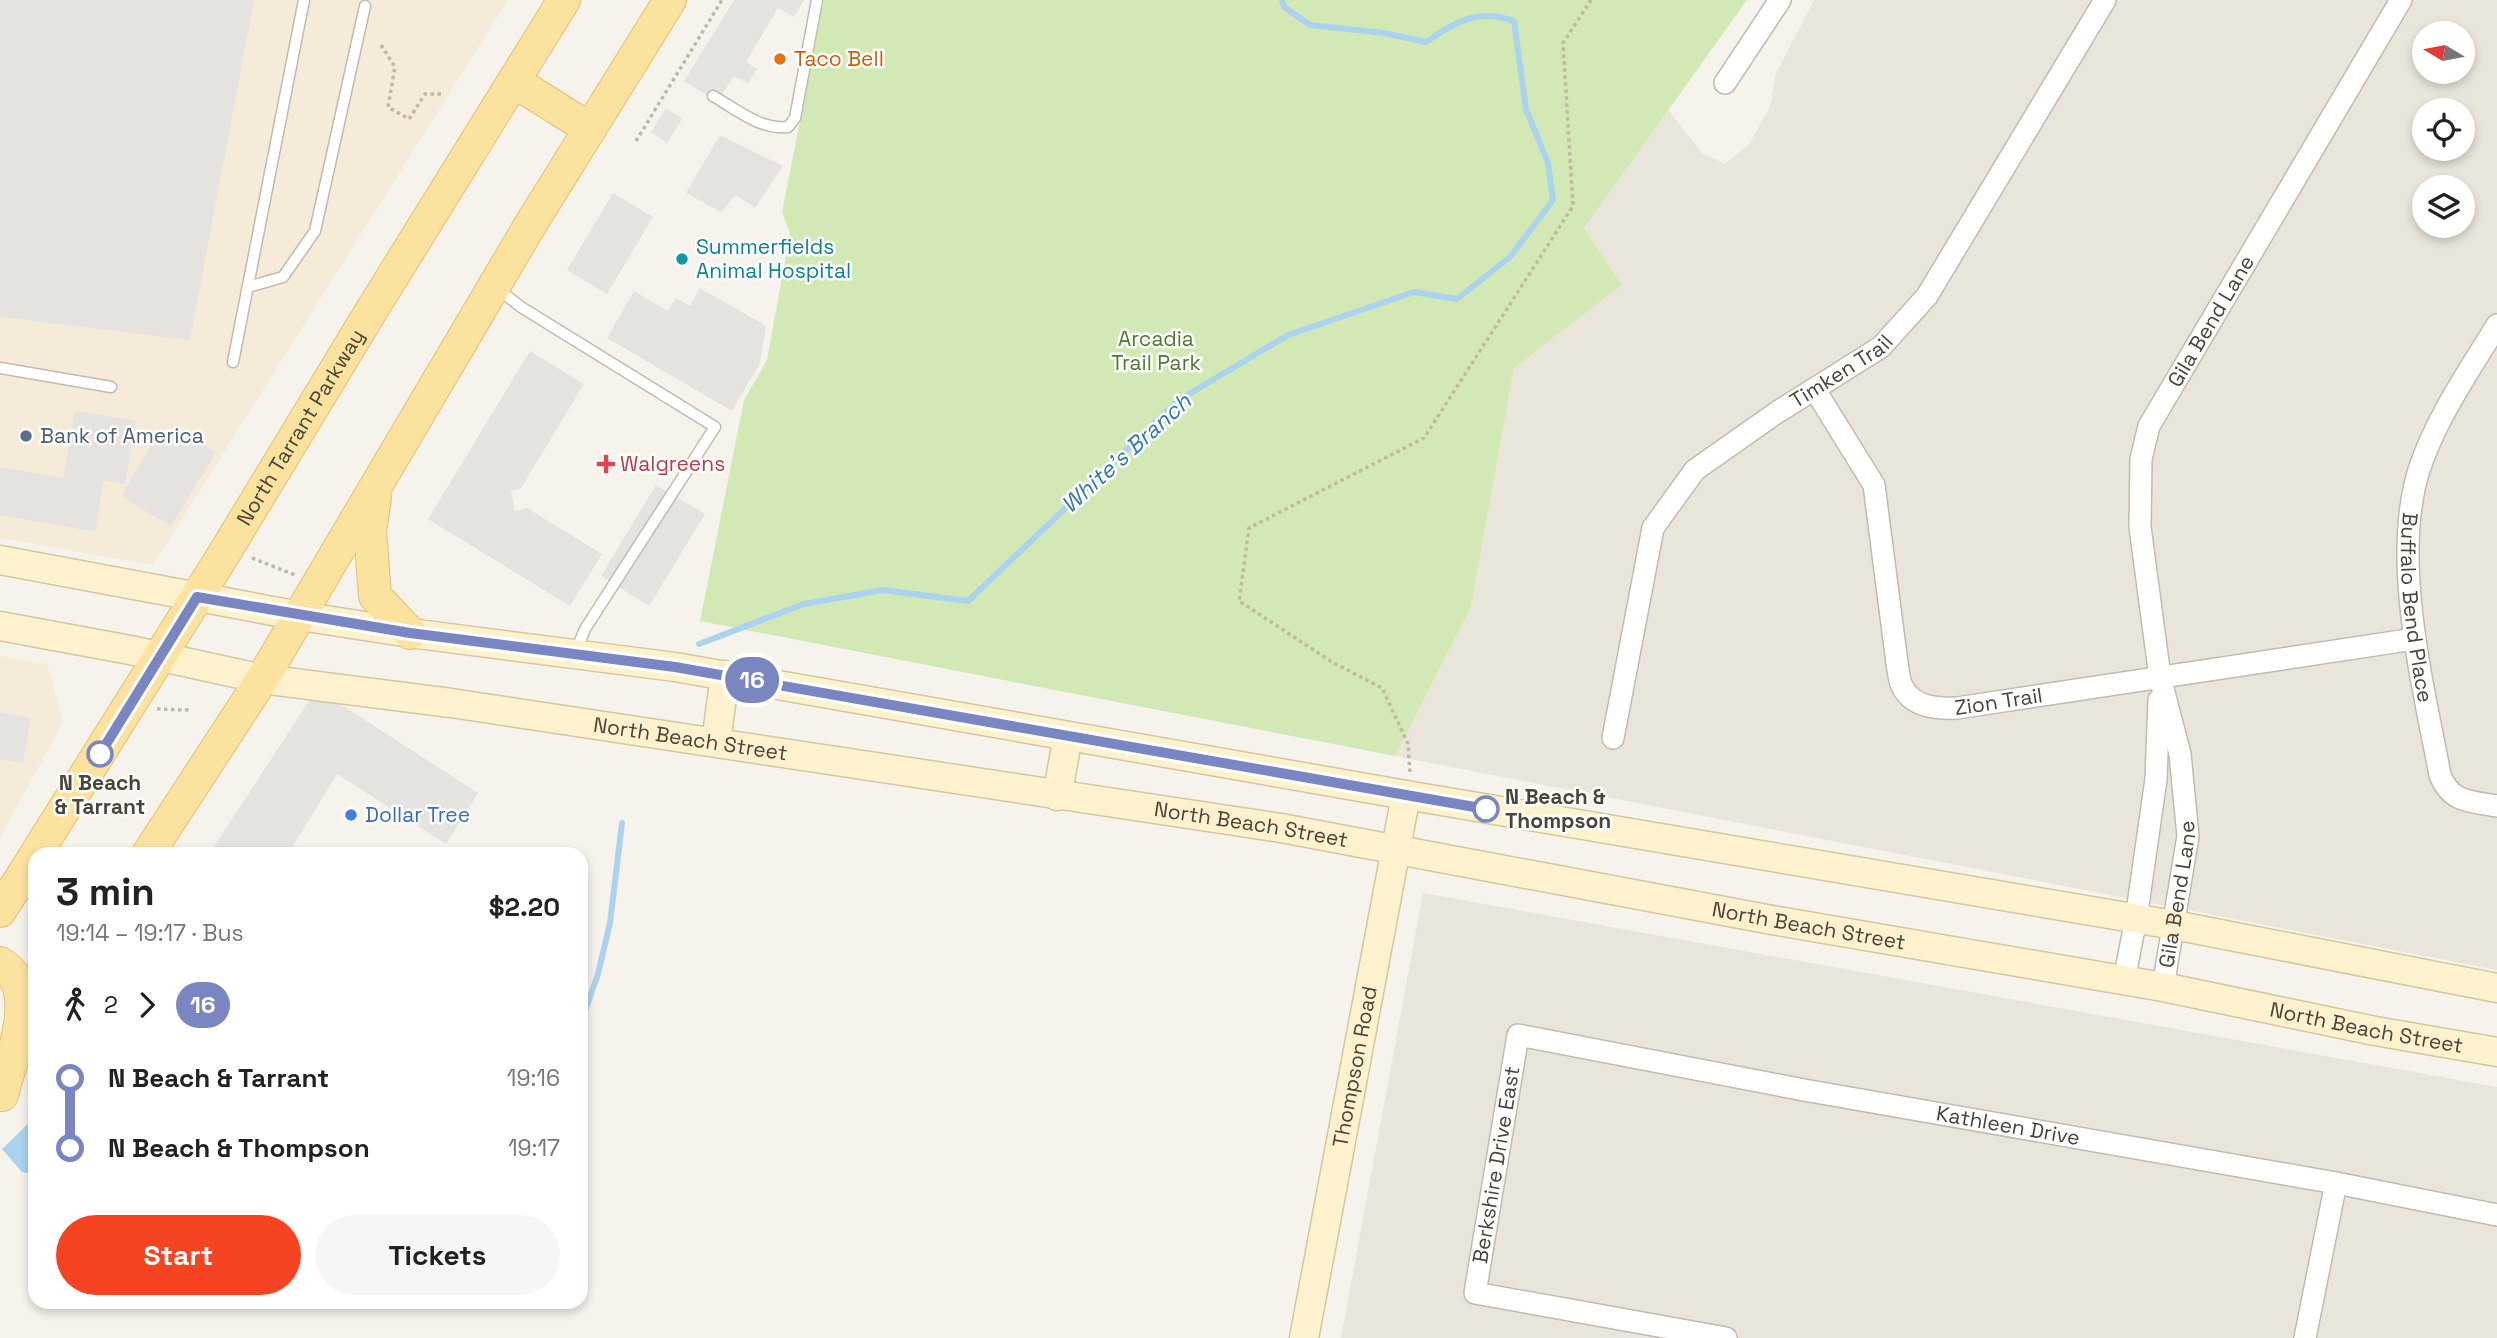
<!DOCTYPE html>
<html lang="en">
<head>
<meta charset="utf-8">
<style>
  body { margin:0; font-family:"Space Grotesk",sans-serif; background:#f6f6f6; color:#222; height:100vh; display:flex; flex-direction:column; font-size:26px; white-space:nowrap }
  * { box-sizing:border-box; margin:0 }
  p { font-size:23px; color:#767676 }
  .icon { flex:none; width:38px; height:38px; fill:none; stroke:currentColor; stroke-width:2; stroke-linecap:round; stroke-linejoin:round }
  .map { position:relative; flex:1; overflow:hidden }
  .sheet { position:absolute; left:28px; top:847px; width:560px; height:462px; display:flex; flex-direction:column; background:#fff; border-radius:21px; box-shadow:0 4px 10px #0003 }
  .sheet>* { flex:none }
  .badge { padding:0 14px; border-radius:23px; font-size:24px; line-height:46px }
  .needle { width:46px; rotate:280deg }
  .controls { position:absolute; left:2412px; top:21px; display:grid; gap:14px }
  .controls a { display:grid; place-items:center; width:63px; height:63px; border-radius:50%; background:#fff; box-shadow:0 4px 10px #0003; font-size:35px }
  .map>.badge { position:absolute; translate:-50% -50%; box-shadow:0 0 0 4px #fff }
  .legs { display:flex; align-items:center; gap:10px; height:77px; padding:0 28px; font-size:23px }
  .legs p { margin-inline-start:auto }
  .head { display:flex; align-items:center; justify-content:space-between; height:119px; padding:0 28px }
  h1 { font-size:38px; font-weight:700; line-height:52px }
  .button { display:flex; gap:14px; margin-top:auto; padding:14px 28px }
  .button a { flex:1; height:80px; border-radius:42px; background:#f64423; color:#fff; font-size:28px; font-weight:700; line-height:80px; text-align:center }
  .button a+a { background:#f6f6f6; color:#222 }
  ul { padding:0 28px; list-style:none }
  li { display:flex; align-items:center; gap:24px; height:70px; font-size:26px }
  li i { display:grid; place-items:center; width:10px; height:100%; margin:0 9px; background:currentColor }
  li i::after { content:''; width:18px; height:18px; margin:-9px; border:5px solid; border-radius:50%; background:#fff }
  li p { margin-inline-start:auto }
  li:first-child i { background:linear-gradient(#0000 50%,currentColor 0) }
  li:last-child i { background:linear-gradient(currentColor 50%,#0000 0) }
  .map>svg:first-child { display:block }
</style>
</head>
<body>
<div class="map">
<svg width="2497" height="1338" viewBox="0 0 2497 1338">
  <rect width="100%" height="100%" fill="#f6f3ec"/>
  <g fill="#eae5da" fill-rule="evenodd">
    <path d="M 1814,0 L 2497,0 L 2497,970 L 1395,756 L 1471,607 L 1514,368 L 1622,285 L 1584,228 L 1668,110 L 1702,153 L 1725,164 L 1749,144 L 1770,107 L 1776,73 ZM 2424,33 L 2462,33 L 2462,72 L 2424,72 ZM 2424,110 L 2462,110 L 2462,149 L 2424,149 ZM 2424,187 L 2462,187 L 2462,226 L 2424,226 Z"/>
    <polygon points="1423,893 2497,1087 2497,1338 1341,1338"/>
  </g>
  <g fill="#f6ead9">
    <polygon points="0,0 508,0 153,565 0,538"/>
    <polygon points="0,656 47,664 63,722 0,837"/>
  </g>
  <polygon fill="#d2e9b6" points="824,0 1747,0 1584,228 1622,285 1514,368 1471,607 1395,756 700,621 744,400 767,360 790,233 782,212"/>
  <g fill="#e5e3e0">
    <polygon points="0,0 254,0 190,340 0,317"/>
    <polygon points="734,0 804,0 794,17 778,8 746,62 757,69 748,84 734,76 717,102 684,81"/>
    <polygon points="666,108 682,119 667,143 651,132"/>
    <polygon points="720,135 783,166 755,208 736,195 721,212 686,193"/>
    <polygon points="613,193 653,217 607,294 567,270"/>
    <polygon points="700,288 766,326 760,363 732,411 607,338 634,291 668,311 676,298 690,306"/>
    <polygon points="530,351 584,384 521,488 511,491 515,511 527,508 602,554 570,606 428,519"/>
    <polygon points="75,411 136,421 125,484 104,480 95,532 0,515 0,467 63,478"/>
    <polygon points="180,429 216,452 171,526 121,496 158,434 172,443"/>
    <polygon points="656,485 705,514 649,606 601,576"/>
    <polygon points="317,689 478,793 446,844 337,774 288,854 209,854"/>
    <polygon points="0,712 31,718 23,763 0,759"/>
  </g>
  <polygon fill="#abd3f0" points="32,1120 35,1121 35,1175 22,1172 2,1149"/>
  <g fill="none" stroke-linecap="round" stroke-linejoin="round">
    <g stroke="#abd3f0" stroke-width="6">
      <path d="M 699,644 L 804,604 L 883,590 L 968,601 L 1179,400 L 1288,335 L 1414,292 L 1457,299 L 1510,257 L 1553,200 L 1548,163 L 1526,109 L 1514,21 C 1478,8 1455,22 1426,42 L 1384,33 L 1310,25 L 1284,7 L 1282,0"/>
      <polyline points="581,1022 598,974 610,923 622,823"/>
    </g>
    <defs>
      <g id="lane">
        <path d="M 713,96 C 736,109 760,130 788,127 L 795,118 L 817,0"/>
        <polyline points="248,287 283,277 315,231 365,6"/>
        <polyline points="497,288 521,307 715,427 585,629 576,651"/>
        <polyline points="233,362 304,0"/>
        <polyline points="0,368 111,387"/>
      </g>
      <g id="street">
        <polyline points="1725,83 1780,0"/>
        <path id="s1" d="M 2497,325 C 2469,371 2436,418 2419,470 C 2391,559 2423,684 2440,775 C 2451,803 2470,801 2497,806"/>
        <path id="s2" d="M 1815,390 L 1874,485 L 1897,663 C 1898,670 1899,680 1902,686 C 1912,707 1936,709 1957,708 L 2414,639"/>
        <path id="s3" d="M 1613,738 L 1653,528 L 1695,470 L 1776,413 L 1881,347 L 1927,296 L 2105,0"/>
        <polyline points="2124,980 2136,919 2156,779 2159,700"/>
        <path id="s4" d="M 2163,987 L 2188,836 L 2180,754 L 2160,677 L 2140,527 L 2141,459 L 2149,426 L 2401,0"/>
        <path id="s5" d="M 1726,1338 L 1475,1293 L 1518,1035 L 1804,1090 L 2336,1183 L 2497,1215"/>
        <polyline points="2305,1338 2336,1183"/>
      </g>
      <g id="secondary">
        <polyline points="0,560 300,616 410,633 675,667 1406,795 2174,925 2497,988"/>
        <path id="s6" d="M 0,626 L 130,650 L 262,679 L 451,703 L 1281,828 L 1772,920 L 2163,987 L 2375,1031 L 2497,1052"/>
        <polyline points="716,742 725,675"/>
        <polyline points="1057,796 1068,736"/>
        <path id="s7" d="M 1304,1338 L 1406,795"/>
      </g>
      <g id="primary">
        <polyline points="515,82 590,129"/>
        <polyline points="375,498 370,531 375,596 410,633"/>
        <path id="s8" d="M 36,854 L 222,557 L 373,308 L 564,0"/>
        <polyline points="148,854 262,679 529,227 670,0"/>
        <polyline points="0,911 35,856"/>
        <path d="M 0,963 C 42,987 11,1059 2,1095"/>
      </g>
    </defs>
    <use href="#lane" stroke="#c1bbaf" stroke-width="13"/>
    <use href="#street" stroke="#c1bbaf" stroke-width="24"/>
    <use href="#secondary" stroke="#d4c69d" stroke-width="31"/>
    <use href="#primary" stroke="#e3c06d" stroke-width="34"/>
    <g stroke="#c3b7a0" stroke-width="3.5" stroke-dasharray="3.5 3.5" stroke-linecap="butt">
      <polyline points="381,45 395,67 388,107 409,119 425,94 443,94"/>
      <polyline points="636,141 722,0"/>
      <polyline points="252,558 295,575"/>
      <polyline points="157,709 190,710"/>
      <polyline points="1410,772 1408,744 1382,688 1332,662 1239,601 1249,528 1424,438 1573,206 1563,43 1591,0"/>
    </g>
    <use href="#lane" stroke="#fff" stroke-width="10"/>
    <use href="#street" stroke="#fff" stroke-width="21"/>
    <use href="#secondary" stroke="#fef2ce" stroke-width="28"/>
    <use href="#primary" stroke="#fce29f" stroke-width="32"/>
  </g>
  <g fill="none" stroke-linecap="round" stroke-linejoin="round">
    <defs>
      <polyline id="line-1" points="100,754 197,597 410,633 675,667 1486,809"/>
    </defs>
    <use href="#line-1" stroke="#fff" stroke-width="16"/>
    <use href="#line-1" stroke="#7986c2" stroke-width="10"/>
  </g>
  <circle fill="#e8710a" stroke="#fff" stroke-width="2.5" cx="780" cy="59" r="7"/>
  <circle fill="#0f9aa8" stroke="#fff" stroke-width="2.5" cx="682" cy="259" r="7"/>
  <circle fill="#5c6f8a" stroke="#fff" stroke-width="2.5" cx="26" cy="436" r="7"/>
  <path fill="#e0444e" stroke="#fff" stroke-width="2.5" d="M602.5 453.5h7v7h7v7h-7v7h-7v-7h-7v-7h7z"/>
  <g fill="#fff" stroke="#7986c2" stroke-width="3.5">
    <circle cx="100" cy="754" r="12"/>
    <circle cx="1486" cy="809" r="12"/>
  </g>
  <circle fill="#3f7fe0" stroke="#fff" stroke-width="2.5" cx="351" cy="815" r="7"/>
  <g text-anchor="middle" stroke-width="5" stroke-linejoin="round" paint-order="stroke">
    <g font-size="21" fill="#c56008" stroke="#fff" text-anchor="start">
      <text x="794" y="66">Taco Bell</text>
    </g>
    <g font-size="21" fill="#0d838f" stroke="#fff" text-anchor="start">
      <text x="696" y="254">Summerfields<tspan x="696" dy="24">Animal Hospital</tspan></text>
    </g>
    <g font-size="21" fill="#4a4439" stroke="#fff">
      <text dy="7" stroke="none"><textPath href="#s4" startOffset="690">Gila Bend Lane</textPath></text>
      <text dy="7" stroke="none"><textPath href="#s3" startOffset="462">Timken Trail</textPath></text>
      <text dy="7" stroke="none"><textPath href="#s8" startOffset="502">North Tarrant Parkway</textPath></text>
      <text dy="7" stroke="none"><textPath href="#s1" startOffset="304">Buffalo Bend Place</textPath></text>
      <text dy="7" stroke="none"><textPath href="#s2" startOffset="420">Zion Trail</textPath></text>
      <text dy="7" stroke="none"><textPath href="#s6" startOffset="700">North Beach Street</textPath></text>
      <text dy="7" stroke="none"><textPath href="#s6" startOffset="1267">North Beach Street</textPath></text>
      <text dy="7" stroke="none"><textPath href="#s4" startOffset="94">Gila Bend Lane</textPath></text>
      <text dy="7" stroke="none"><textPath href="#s6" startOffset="1834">North Beach Street</textPath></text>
      <text dy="7" stroke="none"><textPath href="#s6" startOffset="2401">North Beach Street</textPath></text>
      <text dy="7" stroke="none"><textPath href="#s7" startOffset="276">Thompson Road</textPath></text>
      <text dy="7" stroke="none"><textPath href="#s5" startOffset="1015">Kathleen Drive</textPath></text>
      <text dy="7" stroke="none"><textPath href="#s5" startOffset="385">Berkshire Drive East</textPath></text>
    </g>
    <g font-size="21" fill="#4a7d2c" stroke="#fff">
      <text x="1156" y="346">Arcadia<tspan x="1156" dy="24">Trail Park</tspan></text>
    </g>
    <g font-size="21" fill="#4e5e75" stroke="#fff" text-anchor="start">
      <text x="40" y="443">Bank of America</text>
    </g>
    <g font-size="21" fill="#be3a42" stroke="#fff" text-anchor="start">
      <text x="620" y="471">Walgreens</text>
    </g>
    <g font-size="21" font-weight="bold" fill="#4a4439" stroke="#fff">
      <text x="100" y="790">N Beach<tspan x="100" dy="24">&amp; Tarrant</tspan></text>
      <text x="1505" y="804" text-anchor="start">N Beach &amp;<tspan x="1505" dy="24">Thompson</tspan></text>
    </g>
    <g font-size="21" fill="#366cbe" stroke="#fff" text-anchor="start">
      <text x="365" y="822">Dollar Tree</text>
    </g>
    <g font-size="23" font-style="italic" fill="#3179ae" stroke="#fff">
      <text transform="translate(1126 453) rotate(-42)" y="8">White's Branch</text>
    </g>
  </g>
</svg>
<div class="controls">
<a><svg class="needle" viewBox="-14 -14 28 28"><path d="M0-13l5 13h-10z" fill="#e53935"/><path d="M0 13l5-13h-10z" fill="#767676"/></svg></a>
<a><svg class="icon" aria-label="locate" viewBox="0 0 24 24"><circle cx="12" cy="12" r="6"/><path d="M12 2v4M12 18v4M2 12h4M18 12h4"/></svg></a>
<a><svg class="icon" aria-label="layers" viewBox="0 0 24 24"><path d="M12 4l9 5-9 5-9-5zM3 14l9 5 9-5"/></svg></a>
</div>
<b class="badge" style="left:752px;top:680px;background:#7986c2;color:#fff">16</b>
<section class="sheet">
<div class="head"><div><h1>3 min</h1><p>19:14 – 19:17 · Bus</p></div><b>$2.20</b></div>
<div class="legs"><svg class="icon" aria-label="walk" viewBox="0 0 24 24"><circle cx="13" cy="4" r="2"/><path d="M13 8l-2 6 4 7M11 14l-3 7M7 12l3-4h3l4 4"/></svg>2<svg class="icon" aria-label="forward" viewBox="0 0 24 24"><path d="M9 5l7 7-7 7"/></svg><b class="badge" style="background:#7986c2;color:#fff">16</b></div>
<ul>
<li><i style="color:#7986c2"></i><b>N Beach &amp; Tarrant</b><p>19:16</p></li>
<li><i style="color:#7986c2"></i><b>N Beach &amp; Thompson</b><p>19:17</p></li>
</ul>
<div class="button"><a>Start</a><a>Tickets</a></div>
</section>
</div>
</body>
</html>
